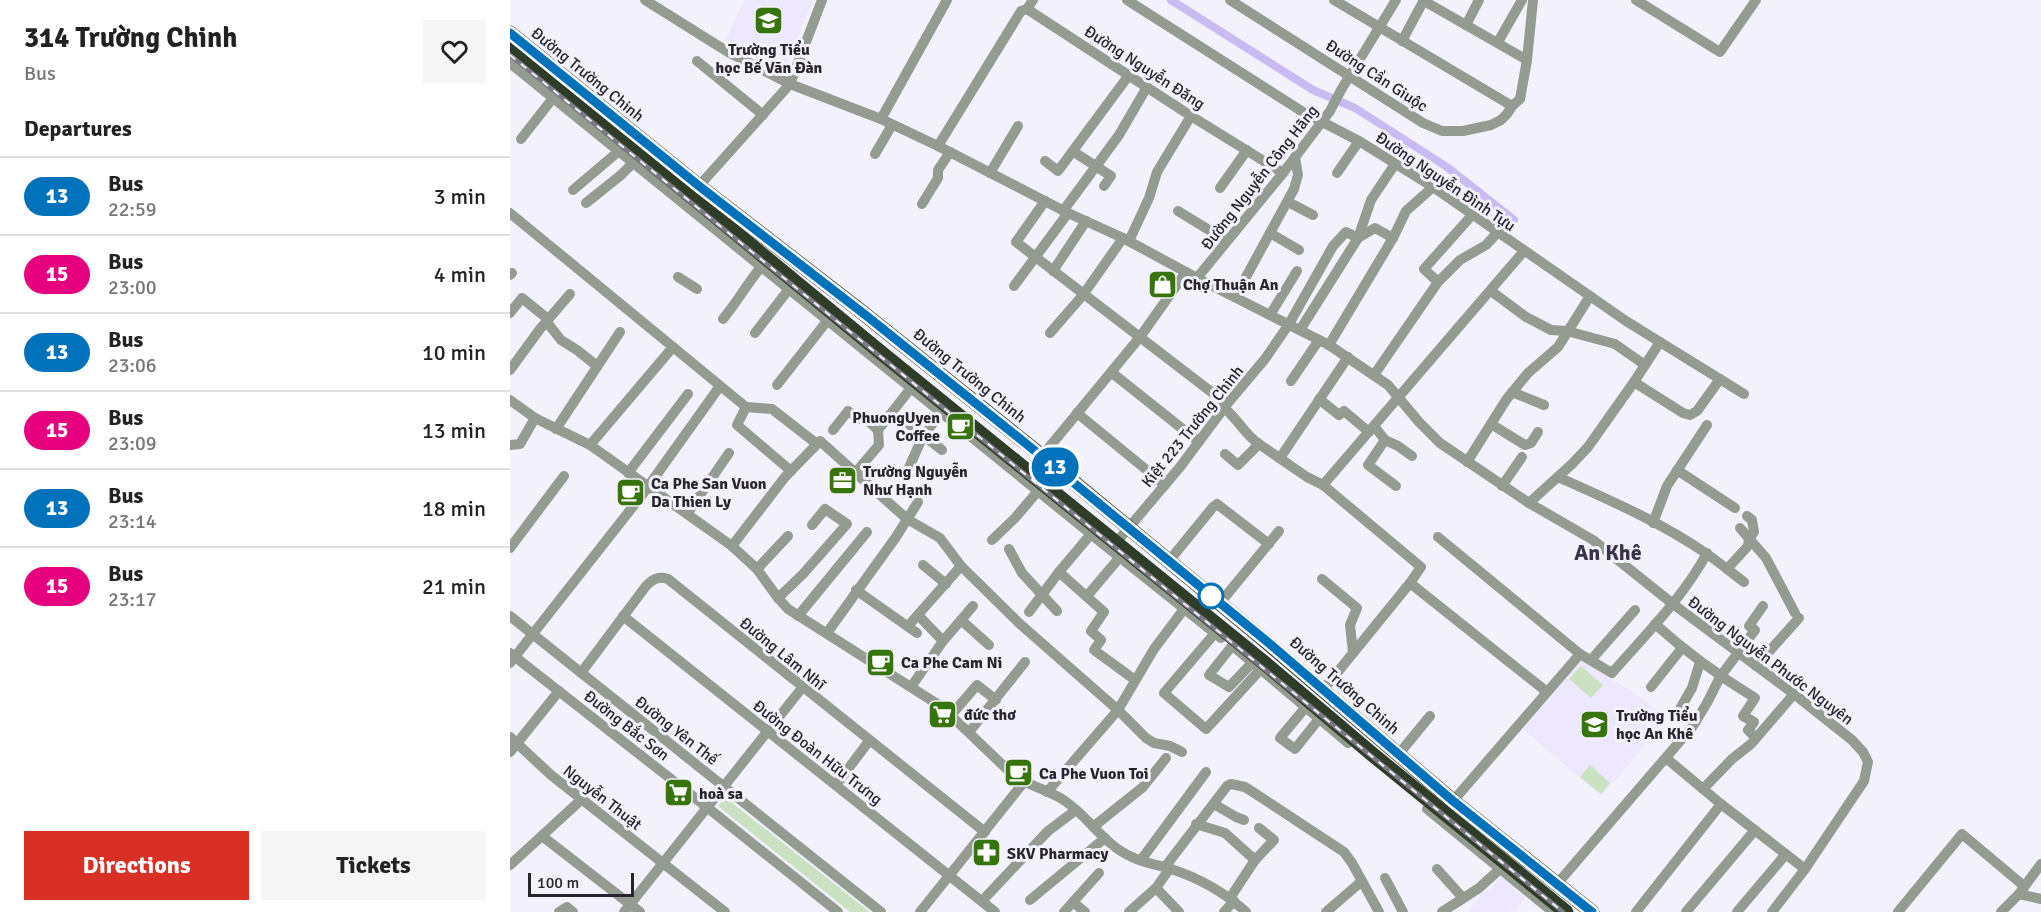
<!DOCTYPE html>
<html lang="en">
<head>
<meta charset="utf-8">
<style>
  body { margin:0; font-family:Signika,sans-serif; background:#f6f6f6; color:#222; height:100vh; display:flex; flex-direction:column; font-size:22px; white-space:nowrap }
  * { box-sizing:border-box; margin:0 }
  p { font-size:20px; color:#767676 }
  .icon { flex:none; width:33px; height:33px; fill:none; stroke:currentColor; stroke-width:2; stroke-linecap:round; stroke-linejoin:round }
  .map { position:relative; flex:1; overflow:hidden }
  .side { display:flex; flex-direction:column; background:#fff; width:510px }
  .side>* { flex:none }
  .badge { padding:0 12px; border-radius:20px; font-size:21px; line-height:39px }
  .scale { position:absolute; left:18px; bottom:15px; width:106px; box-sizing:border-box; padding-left:6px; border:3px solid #27242f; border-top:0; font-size:16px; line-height:21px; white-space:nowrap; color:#27242f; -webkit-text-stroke:4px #f3f1fc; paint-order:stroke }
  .map>.badge { position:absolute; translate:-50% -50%; box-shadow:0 0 0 3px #fff }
  h2 { padding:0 24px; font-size:22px; line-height:54px }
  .round { display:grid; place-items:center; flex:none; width:63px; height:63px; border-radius:0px; background:#f6f6f6 }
  .overview { display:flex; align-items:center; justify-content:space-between; height:102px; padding:0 24px }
  h1 { font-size:28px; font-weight:700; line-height:45px }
  .primary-button { display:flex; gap:12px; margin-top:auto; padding:12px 24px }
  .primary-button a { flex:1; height:69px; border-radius:0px; background:#d93025; color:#fff; font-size:24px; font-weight:700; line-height:69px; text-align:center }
  .primary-button a+a { background:#f6f6f6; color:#222 }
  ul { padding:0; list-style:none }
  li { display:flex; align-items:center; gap:18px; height:78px; padding:0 24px; border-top:2px solid #e0e0e0 }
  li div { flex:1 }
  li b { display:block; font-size:22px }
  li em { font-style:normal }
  li .badge { min-width:66px; font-weight:700; text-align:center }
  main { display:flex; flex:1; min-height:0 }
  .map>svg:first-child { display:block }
</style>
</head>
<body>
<main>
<section class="side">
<div class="overview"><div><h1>314 Trường Chinh</h1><p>Bus</p></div><a class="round"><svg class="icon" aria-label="heart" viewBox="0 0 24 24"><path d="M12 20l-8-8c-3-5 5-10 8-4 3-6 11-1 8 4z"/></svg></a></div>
<h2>Departures</h2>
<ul>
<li><span class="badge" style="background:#0072bc;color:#fff">13</span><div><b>Bus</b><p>22:59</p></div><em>3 min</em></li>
<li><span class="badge" style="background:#e6007e;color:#fff">15</span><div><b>Bus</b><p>23:00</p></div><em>4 min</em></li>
<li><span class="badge" style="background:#0072bc;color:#fff">13</span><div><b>Bus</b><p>23:06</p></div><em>10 min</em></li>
<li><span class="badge" style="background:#e6007e;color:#fff">15</span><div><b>Bus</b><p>23:09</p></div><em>13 min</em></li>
<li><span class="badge" style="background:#0072bc;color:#fff">13</span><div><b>Bus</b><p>23:14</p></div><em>18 min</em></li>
<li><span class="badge" style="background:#e6007e;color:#fff">15</span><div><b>Bus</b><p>23:17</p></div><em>21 min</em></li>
</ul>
<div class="primary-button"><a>Directions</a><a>Tickets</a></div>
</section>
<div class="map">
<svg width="1531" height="912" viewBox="0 0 1531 912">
  <rect width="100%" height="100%" fill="#f3f1fc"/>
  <g fill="#ede8fd">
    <polygon points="234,0 303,0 277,63 265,68 215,43"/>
    <polygon points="1071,660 1132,698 1158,719 1091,796 1013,729"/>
    <polygon points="991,877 1015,898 1004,912 958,912 976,889 979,891"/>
  </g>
  <g fill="#cbe2c2">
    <polygon points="1071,666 1093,685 1081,698 1059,679"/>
    <polygon points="1080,765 1100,783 1091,794 1070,777"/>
    <polygon points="215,797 360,912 340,912 208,806"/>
  </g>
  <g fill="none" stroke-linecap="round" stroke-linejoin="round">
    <polyline stroke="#c9baf1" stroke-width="8" points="661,0 803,90 845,108 937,167 1004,220"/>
    <g stroke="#949b91" stroke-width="10">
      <polyline points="135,0 218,52 280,84 371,119 428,146 558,213 613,238 687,278 819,345 878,385 909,422 930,443 1019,503 1083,540 1163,604 1284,694 1342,740 1353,752 1358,762 1354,781 1295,869 1262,912"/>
      <polyline points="617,0 793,112 849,141 923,187 1116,321 1234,394"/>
      <polyline points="720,0 913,123 932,131 953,131 981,125 991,120 997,114 1002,106 1010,99 1017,60 1023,0"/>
      <polyline points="824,0 1002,106"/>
      <polyline points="1126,0 1210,52 1246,0"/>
      <polyline points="914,1 1017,60"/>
      <polyline points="517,9 681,116 773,173"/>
      <polyline points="956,25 969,0"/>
      <polyline points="892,41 914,0"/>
      <polyline points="988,42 1012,0"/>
      <polyline points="187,61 253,115"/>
      <polyline points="0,63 592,543 711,638"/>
      <polyline points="371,119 437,0"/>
      <polyline points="11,139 43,98"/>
      <polyline points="428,146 511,11 517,9 523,0"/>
      <polyline points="564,152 601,176 594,186"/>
      <polyline points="365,154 382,125"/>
      <polyline points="535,161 548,171 619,75"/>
      <polyline points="480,173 508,126"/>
      <polyline points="827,173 849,141"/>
      <polyline points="189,186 280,84 312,0"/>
      <polyline points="710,188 737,150"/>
      <polyline points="63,190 109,151"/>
      <polyline points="535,201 506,242 717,404"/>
      <polyline points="778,202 803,215"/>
      <polyline points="76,203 111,175 123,163"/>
      <polyline points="412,204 428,178 428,170 440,152"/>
      <polyline points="553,211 609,135 637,87"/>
      <polyline points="668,211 717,241"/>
      <polyline points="0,213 236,407 227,425 281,471"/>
      <polyline points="760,233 789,250"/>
      <polyline points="619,241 639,198 647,172 681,116"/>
      <polyline points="543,271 576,221"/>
      <polyline points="0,275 2,273"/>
      <polyline points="168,277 187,289"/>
      <polyline points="687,278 773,173 820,111 831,90 886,0"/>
      <polyline points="928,282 914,269 963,214"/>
      <polyline points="504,286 558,213"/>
      <polyline points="981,291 1016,317 1041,330 1057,331 1105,344 1135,365"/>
      <polyline points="725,297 784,189 788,175 785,157"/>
      <polyline points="0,313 12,298 38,319"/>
      <polyline points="760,315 787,271"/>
      <path d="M 213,319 C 227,302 237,284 251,267"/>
      <polyline points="36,321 51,340 67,350 87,366"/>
      <polyline points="790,330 848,238 861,200 885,164"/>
      <polyline points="245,333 279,289"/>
      <polyline points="540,333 573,295 613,238"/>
      <polyline points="1150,342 1124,382 1173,413 1180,415 1187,411 1210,379"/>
      <polyline points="819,345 883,238 896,211 923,187"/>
      <polyline points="0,370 30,329 60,294"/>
      <polyline points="601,372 689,442"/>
      <polyline points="864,375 928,282 950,260 976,245 988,232"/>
      <polyline points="781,381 809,340"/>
      <polyline points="267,385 317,321"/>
      <polyline points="1002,392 1034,405"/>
      <polyline points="809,399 829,415 834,411 859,432"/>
      <path d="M 0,400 L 25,418 L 80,445 L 222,546 L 247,569 L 268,598 L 278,609 L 432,707 L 502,774 C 518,786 539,790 555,801 C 579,817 594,845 622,857 C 634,863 648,865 661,869 C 689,878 714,892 736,912"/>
      <polyline points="236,407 262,409 307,444"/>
      <path d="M 714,408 C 728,419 734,434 749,444"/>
      <polyline points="567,413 655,485"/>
      <polyline points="395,421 432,450"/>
      <polyline points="981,424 1015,445 1021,443 1028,432"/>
      <polyline points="864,426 875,440 888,446 902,456"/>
      <polyline points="46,429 110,332"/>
      <polyline points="323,430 338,411 349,419 355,418 368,430"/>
      <polyline points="875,440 858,465 886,486"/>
      <polyline points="0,445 10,444 25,418"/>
      <polyline points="80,445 163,347"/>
      <polyline points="715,454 728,465 749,444 797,477 813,485 911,567 900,583 813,690"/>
      <polyline points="532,456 630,337 676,272"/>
      <polyline points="770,458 838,357"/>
      <polyline points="957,462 996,400 1018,373 1048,347 1080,296"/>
      <polyline points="1167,470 1225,508"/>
      <polyline points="346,472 369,445 368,430 401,388"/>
      <polyline points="397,472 413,436 431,413"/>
      <polyline points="118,473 178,394"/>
      <path d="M 1048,477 C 1099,500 1151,522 1197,554 C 1210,563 1222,573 1234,582"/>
      <polyline points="813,485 1014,251"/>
      <polyline points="992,486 1012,457"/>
      <polyline points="1019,503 1062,464 1078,447 1124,382"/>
      <polyline points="177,514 219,453"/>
      <polyline points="1143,523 1157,486 1197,425"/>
      <polyline points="1230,528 1256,558 1285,613"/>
      <path d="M 928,537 L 1070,654 L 1102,673 C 1135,635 1173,598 1197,553"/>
      <polyline points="482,540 505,518 528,491"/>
      <polyline points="605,544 670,467 717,404 755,359 779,324 823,246 836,232 848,238 865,228 883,238"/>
      <polyline points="222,546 275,477 310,441 397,519 430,538 451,566 510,624 608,710 636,738 644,743 660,746 672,752"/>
      <polyline points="0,548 54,476"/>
      <polyline points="499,549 512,573 547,611"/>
      <polyline points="659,561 703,507 707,504 759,544"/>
      <polyline points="413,565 436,584"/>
      <polyline points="247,569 278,536"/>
      <polyline points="1217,569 1238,546 1239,538 1244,532 1242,520 1237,516"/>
      <polyline points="549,572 594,612 581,631 591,640 584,650 625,680"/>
      <polyline points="812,579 847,608 840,625 843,652"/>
      <polyline points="900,583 1037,692"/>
      <polyline points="346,590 407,633"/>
      <polyline points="577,596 610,557"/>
      <polyline points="268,598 293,574 337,524 315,509 302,525"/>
      <polyline points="710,603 769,531"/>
      <polyline points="519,612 549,572 581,534"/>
      <polyline points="408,615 433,641"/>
      <polyline points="0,616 371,912"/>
      <polyline points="113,616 485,912"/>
      <polyline points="288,616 357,532"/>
      <polyline points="451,620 479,645"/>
      <path d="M 1145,624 C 1176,652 1209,676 1245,698 L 1233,716 L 1244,722 L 1238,730 L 1246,738"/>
      <polyline points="398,626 451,566"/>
      <polyline points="317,633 386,537 408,502"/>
      <polyline points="705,633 654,693 696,729 750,670"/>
      <polyline points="722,646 699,675 719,687 742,663"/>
      <polyline points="724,647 838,743"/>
      <polyline points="0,653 198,808 328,912"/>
      <polyline points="1081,660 1125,610"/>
      <polyline points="0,663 132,495 210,386"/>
      <polyline points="1246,666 1289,618"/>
      <path d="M 71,673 L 136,586 C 143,579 148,576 158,579 L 475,832"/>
      <polyline points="401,687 433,641 463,606"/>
      <polyline points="1141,687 1172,648"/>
      <polyline points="1171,707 1182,688 1190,662"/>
      <polyline points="795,708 770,738 785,749 809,719"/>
      <polyline points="442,714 467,685 486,700"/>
      <polyline points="460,731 515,662"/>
      <polyline points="0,737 41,775 215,912"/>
      <polyline points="0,752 49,691"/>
      <polyline points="888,755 920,716"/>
      <polyline points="1156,758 1211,804 1295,869"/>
      <polyline points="326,785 359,741"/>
      <polyline points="1193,789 1222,759 1241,744 1284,694"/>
      <polyline points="537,792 608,710 644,649 674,609"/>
      <polyline points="943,801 1070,654"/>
      <polyline points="704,804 726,817 734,820"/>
      <polyline points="917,809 1043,912"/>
      <polyline points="686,824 715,833 745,860"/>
      <polyline points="583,827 633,787 656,758"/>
      <polyline points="32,836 130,912"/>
      <polyline points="631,860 696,772"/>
      <polyline points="0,865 72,799"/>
      <polyline points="655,867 717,786 721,784 735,787 749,796 834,852 842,863 869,912"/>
      <polyline points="927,869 953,898"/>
      <polyline points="875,878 893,912"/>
      <polyline points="1047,884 1183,726 1197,703 1210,677 1245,630 1239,626 1253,606"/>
      <polyline points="646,888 669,912"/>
      <polyline points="1509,894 1531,899"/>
      <polyline points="720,898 745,860 764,840 749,828"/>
      <polyline points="520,900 595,838"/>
      <polyline points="472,901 538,831 566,810"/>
      <polyline points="563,902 575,912"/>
      <polyline points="49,912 57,907 63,912"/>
      <polyline points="114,912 292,688"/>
      <polyline points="410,912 514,782"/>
      <polyline points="554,912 589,873"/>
      <polyline points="619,912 646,888 660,868"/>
      <polyline points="714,912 724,901"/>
      <polyline points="816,912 852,881"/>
      <polyline points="932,912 969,888 990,869"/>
      <polyline points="1126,912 1211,804"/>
      <polyline points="1176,912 1245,830"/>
      <polyline points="1227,912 1276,854"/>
      <polyline points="1388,912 1452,834 1514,886"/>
      <polyline points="1491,912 1509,894 1531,864"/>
    </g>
    <g stroke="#2e3c28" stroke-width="15">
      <polyline points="0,33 189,186 348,309 532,456 753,639 943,801 1082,912"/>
      <polyline points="0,47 369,351 758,666 862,754 1056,912"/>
    </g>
    <defs>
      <polyline id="rail" points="0,55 1053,912"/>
    </defs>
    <use href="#rail" stroke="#7d7a85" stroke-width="4.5"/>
    <use href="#rail" stroke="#f3f1fc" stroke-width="2" stroke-dasharray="7" stroke-linecap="butt"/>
  </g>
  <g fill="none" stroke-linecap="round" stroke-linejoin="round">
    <defs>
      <polyline id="line" points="0,33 189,186 358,317 514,442 760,644 943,801 1082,912"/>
    </defs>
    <use href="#line" stroke="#fff" stroke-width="14"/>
    <use href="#line" stroke="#0072bc" stroke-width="9"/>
  </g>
  <defs>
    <symbol id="school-square" viewBox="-11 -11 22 22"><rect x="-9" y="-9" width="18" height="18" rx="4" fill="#37750c" stroke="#f3f1fc"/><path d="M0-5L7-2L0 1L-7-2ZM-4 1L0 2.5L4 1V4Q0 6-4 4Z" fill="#fff"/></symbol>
    <symbol id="shop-square" viewBox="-11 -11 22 22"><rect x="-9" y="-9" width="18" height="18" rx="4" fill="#37750c" stroke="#f3f1fc"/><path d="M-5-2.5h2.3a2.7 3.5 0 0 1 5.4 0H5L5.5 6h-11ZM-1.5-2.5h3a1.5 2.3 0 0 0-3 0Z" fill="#fff"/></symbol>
    <symbol id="cafe-square" viewBox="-11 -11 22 22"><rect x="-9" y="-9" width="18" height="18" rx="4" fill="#37750c" stroke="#f3f1fc"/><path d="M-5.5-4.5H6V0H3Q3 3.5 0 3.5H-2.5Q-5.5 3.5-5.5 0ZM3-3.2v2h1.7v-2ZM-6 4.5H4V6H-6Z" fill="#fff"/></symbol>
    <symbol id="office-square" viewBox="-11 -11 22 22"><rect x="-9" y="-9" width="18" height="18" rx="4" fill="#37750c" stroke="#f3f1fc"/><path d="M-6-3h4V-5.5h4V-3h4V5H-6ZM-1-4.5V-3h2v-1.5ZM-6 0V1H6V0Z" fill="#fff"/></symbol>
    <symbol id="supermarket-square" viewBox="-11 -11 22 22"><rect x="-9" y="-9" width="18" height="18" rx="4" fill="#37750c" stroke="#f3f1fc"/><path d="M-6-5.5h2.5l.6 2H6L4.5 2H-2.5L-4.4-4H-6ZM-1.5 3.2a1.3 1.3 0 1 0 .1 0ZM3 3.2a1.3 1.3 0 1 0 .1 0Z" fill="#fff"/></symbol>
    <symbol id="pharmacy-square" viewBox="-11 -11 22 22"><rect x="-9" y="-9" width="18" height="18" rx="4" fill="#37750c" stroke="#f3f1fc"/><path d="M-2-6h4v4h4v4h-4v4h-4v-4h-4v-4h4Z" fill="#fff"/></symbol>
  </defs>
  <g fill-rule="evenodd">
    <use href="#school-square" x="242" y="4" width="33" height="33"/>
    <use href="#shop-square" x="636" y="268" width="33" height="33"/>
    <use href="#cafe-square" x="434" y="410" width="33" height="33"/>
    <use href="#office-square" x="316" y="464" width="33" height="33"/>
    <use href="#cafe-square" x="104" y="476" width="33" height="33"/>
    <use href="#cafe-square" x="354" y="646" width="33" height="33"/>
    <use href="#supermarket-square" x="416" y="698" width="33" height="33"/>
    <use href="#school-square" x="1068" y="708" width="33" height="33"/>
    <use href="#cafe-square" x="492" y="756" width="33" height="33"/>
    <use href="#supermarket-square" x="152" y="776" width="33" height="33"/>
    <use href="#pharmacy-square" x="460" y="836" width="33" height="33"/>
  </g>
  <circle fill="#fff" stroke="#0072bc" stroke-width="3" cx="701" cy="596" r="12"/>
  <g text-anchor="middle" stroke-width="6" stroke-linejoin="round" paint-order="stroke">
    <g font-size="16" font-weight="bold" fill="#27242f" stroke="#f3f1fc" text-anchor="start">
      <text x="259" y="55" text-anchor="middle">Trường Tiểu<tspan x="259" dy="18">học Bế Văn Đàn</tspan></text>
      <text x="673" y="290">Chợ Thuận An</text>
      <text x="430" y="423" text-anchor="end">PhuongUyen<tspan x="430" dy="18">Coffee</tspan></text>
      <text x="353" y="477">Trường Nguyễn<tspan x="353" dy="18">Như Hạnh</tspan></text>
      <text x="141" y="489">Ca Phe San Vuon<tspan x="141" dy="18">Da Thien Ly</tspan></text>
      <text x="391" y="668">Ca Phe Cam Ni</text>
      <text x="454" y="720">đức thơ</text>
      <text x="1106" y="721">Trường Tiểu<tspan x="1106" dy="18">học An Khê</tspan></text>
      <text x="529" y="779">Ca Phe Vuon Toi</text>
      <text x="189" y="799">hoà sa</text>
      <text x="497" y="859">SKV Pharmacy</text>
    </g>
    <g font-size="16" fill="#27242f" stroke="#f3f1fc">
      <text transform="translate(635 67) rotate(33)" y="6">Đường Nguyễn Đăng</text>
      <text transform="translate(78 74) rotate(39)" y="6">Đường Trường Chinh</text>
      <text transform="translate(867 75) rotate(33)" y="6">Đường Cần Giuộc</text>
      <text transform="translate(749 177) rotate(-52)" y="6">Đường Nguyễn Công Hãng</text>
      <text transform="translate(936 181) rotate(34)" y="6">Đường Nguyễn Đình Tựu</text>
      <text transform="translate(460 375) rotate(39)" y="6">Đường Trường Chinh</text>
      <text transform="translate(682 426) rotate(-51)" y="6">Kiệt 223 Trường Chinh</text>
      <text transform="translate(273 653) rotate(39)" y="6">Đường Lâm Nhĩ</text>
      <text transform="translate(1261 660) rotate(37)" y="6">Đường Nguyễn Phước Nguyên</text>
      <text transform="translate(835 685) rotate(41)" y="6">Đường Trường Chinh</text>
      <text transform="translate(117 725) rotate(38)" y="6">Đường Bắc Sơn</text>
      <text transform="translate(167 730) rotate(38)" y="6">Đường Yên Thế</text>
      <text transform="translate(308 752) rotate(38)" y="6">Đường Đoàn Hữu Trưng</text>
      <text transform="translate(93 797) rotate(38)" y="6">Nguyễn Thuật</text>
    </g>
    <g font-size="22" font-weight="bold" fill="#3a344a" stroke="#f3f1fc">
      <text x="1098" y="560">An Khê</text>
    </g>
  </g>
</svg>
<div class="scale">100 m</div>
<b class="badge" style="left:545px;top:467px;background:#0072bc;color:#fff">13</b>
</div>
</main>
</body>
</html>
